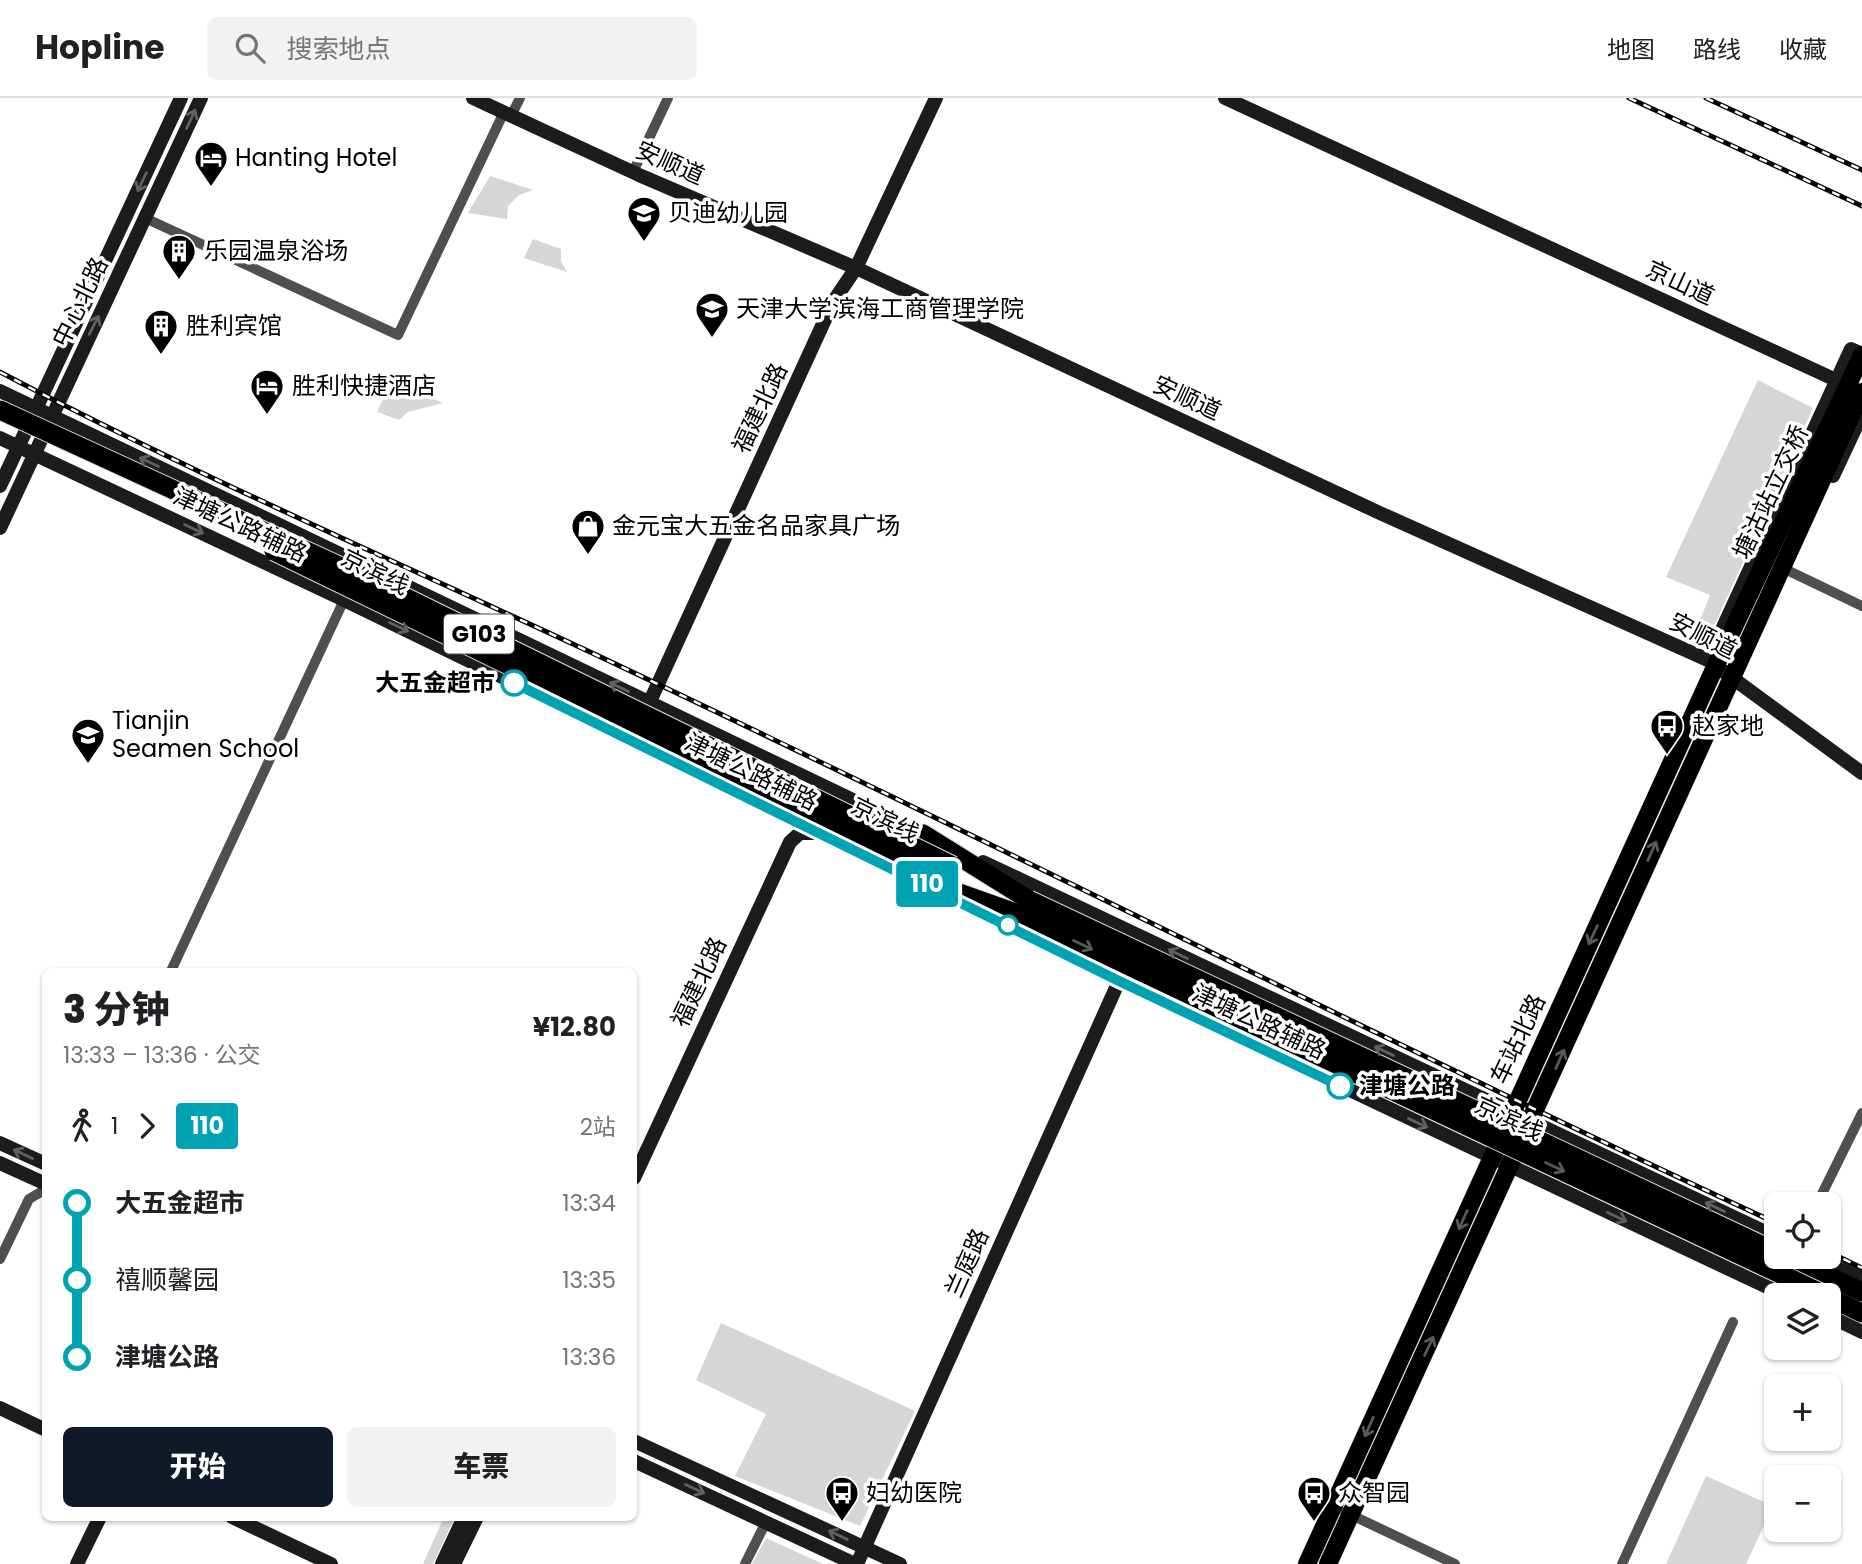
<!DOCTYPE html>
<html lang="zh">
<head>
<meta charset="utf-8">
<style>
  body { margin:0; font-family:Poppins,"Noto Sans SC",sans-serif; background:#f2f2f2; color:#202124; height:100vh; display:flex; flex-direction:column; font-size:26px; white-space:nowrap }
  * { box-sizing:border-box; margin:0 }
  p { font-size:23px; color:#757577 }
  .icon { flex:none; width:38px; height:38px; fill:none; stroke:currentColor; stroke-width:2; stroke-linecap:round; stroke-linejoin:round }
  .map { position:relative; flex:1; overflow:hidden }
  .drawer { position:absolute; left:42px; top:870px; width:595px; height:553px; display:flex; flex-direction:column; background:#fff; border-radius:10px; box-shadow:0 2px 5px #0004 }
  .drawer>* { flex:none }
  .badge { padding:0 14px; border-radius:5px; font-size:24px; line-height:46px }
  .tools { position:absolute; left:1764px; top:1094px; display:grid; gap:14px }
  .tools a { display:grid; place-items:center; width:77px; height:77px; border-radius:10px; background:#fff; box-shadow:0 2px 5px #0004; font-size:35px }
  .map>.badge { position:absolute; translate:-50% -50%; box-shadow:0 0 0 4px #fff }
  .legs { display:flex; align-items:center; gap:10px; height:77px; padding:0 21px; font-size:23px }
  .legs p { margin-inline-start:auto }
  .headline { display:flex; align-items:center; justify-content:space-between; height:119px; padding:0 21px }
  h1 { font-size:38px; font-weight:800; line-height:52px }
  .primary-button { display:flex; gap:14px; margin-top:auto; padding:14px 21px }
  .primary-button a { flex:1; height:80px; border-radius:10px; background:#111827; color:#fff; font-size:28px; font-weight:800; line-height:80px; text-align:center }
  .primary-button a+a { background:#f2f2f2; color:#202124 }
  ul { padding:0 21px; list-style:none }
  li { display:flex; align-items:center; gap:24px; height:77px; font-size:26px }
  li i { display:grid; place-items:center; width:10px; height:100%; margin:0 9px; background:currentColor }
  li i::after { content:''; width:18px; height:18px; margin:-9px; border:5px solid; border-radius:50%; background:#fff }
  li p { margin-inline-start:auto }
  li:first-child i { background:linear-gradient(#0000 50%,currentColor 0) }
  li:last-child i { background:linear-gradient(currentColor 50%,#0000 0) }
  header { display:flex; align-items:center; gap:42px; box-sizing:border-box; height:98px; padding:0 35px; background:#fff; border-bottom:2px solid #e0e0e0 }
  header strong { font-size:33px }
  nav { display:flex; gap:38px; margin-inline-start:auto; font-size:24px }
  .search { width:490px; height:63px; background:#f2f2f2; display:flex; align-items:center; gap:18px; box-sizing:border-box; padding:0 24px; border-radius:10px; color:#757577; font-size:26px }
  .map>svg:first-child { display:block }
</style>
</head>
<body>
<header>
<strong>Hopline</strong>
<div class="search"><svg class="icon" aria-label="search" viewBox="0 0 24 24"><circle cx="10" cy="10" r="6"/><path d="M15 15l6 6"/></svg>搜索地点</div>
<nav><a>地图</a><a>路线</a><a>收藏</a></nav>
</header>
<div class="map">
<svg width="1862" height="1466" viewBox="0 0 1862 1466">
  <rect width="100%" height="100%" fill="#fff"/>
  <g fill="#d6d6d6">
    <polygon points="490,78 533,92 519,97 508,108 507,121 468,115"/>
    <polygon points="533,141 561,151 561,163 567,174 524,160"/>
    <polygon points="392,282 443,305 408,314 399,322 377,314"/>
    <polygon points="1758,282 1813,310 1704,550 1691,545 1710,497 1666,479"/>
    <polygon points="721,1225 915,1313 860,1428 735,1378 766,1316 696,1282"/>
    <polygon points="1706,1378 1773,1408 1746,1466 1666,1466"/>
    <polygon points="444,1419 455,1419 433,1466 423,1466"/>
    <polygon points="766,1440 823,1466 752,1466"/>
  </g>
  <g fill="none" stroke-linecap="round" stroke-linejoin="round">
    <defs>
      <g id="primary">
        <polyline points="1307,1466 1716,567 1862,257"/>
        <path d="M 1328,1466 C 1508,1076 1682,684 1862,294"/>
      </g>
      <g id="highway">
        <polyline points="923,736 1029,802"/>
        <polyline points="911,778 1021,817"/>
        <polyline points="1787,1158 1862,1194"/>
        <polyline points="1829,1199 1862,1215"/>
      </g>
    </defs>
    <use href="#primary" stroke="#dbdbdb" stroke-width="19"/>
    <use href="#highway" stroke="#dbdbdb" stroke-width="21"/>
    <g stroke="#4f4f4f" stroke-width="10">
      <polyline points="511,18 520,0"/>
      <polyline points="633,74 668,0"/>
      <polyline points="145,120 398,237 504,14"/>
      <polyline points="1789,473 1862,508"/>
      <polyline points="171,873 344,502"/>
      <polyline points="1817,1106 1862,1015"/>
      <polyline points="0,1161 29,1101 46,1091"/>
      <polyline points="1345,1414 1455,1466"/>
      <polyline points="745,1466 766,1424"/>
      <polyline points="1622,1466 1733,1224"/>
    </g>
    <g stroke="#1c1c1c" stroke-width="14">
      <polyline points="473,0 639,77 856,170 1382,416 1708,562 1862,675"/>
      <polyline points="1225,0 1836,282"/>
      <polyline points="0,293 930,739"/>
      <polyline points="0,340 344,502 918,781"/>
      <polyline points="1833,378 1862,316"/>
      <polyline points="0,388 181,0"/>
      <polyline points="0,430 201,0"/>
      <polyline points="1708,562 1851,251 1862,256"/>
      <polyline points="646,612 833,204 856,170 936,0"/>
      <polyline points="983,764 1776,1139"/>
      <polyline points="964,805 1119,883 1784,1197"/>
      <polyline points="0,1045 46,1066"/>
      <polyline points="0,1065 46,1086"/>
      <polyline points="634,1080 790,744 800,735 820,735"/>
      <polyline points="1817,1158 1862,1180"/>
      <polyline points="1829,1218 1862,1234"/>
      <polyline points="0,1310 46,1332"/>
      <polyline points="634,1343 900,1466"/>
      <polyline points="634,1363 855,1466"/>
      <polyline points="232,1419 331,1466"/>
      <polyline points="77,1466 100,1419"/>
      <polyline points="442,1466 464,1419"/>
      <polyline points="454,1466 477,1419"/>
      <polyline points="857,1466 1119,883"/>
    </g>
    <use href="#primary" stroke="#000" stroke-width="18"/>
    <use href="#highway" stroke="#000" stroke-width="19"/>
    <defs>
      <g id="rail">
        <polyline points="1629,0 1862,108"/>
        <polyline points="1706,0 1862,72"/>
        <path d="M 0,274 C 204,382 417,472 626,571 C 1011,753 1390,946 1776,1125"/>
        <polyline points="1829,1154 1862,1170"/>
      </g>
    </defs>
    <use href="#rail" stroke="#000" stroke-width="5"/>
    <use href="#rail" stroke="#fff" stroke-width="2.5" stroke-dasharray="8" stroke-linecap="butt"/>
    <defs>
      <g id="highway-bridge">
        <polyline points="0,312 378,486 953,768"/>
        <polyline points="274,453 947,780"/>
        <polyline points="1029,802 1776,1154"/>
        <polyline points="1021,817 1825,1197"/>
      </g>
    </defs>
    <use href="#highway-bridge" stroke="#dbdbdb" stroke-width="21" stroke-linecap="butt"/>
    <use href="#highway-bridge" stroke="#000" stroke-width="19"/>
  </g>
  <defs><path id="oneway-shaft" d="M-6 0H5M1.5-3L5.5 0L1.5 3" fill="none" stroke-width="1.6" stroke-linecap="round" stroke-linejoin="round" transform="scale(1.75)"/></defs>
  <g stroke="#606060">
    <use href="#oneway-shaft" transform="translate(191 21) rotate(-65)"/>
    <use href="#oneway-shaft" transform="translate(142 84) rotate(115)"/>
    <use href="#oneway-shaft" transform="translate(94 227) rotate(-63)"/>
    <use href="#oneway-shaft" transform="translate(149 364) rotate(-155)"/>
    <use href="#oneway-shaft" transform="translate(194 431) rotate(25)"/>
    <use href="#oneway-shaft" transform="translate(399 529) rotate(26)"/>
    <use href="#oneway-shaft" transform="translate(619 589) rotate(-154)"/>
    <use href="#oneway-shaft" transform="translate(1178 856) rotate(-155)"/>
    <use href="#oneway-shaft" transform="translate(1384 953) rotate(-155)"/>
    <use href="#oneway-shaft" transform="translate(1418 1025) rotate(25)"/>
    <use href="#oneway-shaft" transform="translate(23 1056) rotate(-155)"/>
    <use href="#oneway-shaft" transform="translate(1715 1109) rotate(-154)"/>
    <use href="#oneway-shaft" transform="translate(1617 1119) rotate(25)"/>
    <use href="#oneway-shaft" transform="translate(695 1391) rotate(25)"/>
    <use href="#oneway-shaft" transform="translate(838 1437) rotate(-155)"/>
  </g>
  <g stroke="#595959">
    <use href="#oneway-shaft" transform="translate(1652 753) rotate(-66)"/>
    <use href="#oneway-shaft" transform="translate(1593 837) rotate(115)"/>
    <use href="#oneway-shaft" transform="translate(1083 847) rotate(26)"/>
    <use href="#oneway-shaft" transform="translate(1560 961) rotate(-66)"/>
    <use href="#oneway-shaft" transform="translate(1555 1069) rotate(25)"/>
    <use href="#oneway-shaft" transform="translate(1463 1122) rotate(114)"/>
    <use href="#oneway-shaft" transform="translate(1429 1248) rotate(-65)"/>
    <use href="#oneway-shaft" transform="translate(1369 1329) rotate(114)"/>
  </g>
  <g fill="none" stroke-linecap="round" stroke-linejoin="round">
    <defs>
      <polyline id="line-1" points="514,585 1119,883 1340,988"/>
    </defs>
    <use href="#line-1" stroke="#fff" stroke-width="16"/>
    <use href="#line-1" stroke="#00a3b4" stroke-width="10"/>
  </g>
  <defs>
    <symbol id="hotel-pin" viewBox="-11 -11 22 30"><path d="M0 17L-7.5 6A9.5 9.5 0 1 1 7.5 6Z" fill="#000" stroke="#fff"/><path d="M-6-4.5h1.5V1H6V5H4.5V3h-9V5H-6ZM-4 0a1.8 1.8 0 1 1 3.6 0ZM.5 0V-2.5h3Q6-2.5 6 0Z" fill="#fff"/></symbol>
    <symbol id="school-pin" viewBox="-11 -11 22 30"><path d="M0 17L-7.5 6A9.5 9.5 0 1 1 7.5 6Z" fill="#000" stroke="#fff"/><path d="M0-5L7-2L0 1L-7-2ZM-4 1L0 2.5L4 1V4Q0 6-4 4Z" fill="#fff"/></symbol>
    <symbol id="building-pin" viewBox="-11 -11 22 30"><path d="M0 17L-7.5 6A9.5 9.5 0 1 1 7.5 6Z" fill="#000" stroke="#fff"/><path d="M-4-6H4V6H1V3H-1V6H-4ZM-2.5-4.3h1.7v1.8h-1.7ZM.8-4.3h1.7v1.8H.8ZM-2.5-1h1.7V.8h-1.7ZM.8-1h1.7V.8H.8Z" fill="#fff"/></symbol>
    <symbol id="university-pin" viewBox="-11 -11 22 30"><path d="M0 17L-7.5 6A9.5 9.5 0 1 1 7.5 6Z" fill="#000" stroke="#fff"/><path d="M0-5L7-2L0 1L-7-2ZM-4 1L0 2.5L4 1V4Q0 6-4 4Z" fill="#fff"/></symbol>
    <symbol id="shop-pin" viewBox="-11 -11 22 30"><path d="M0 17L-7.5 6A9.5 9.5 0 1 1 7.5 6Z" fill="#000" stroke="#fff"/><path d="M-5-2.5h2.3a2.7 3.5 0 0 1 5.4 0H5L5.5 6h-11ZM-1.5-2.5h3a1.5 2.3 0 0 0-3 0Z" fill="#fff"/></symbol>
    <symbol id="bus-pin" viewBox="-11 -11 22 30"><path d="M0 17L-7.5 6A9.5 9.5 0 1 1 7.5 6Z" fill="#000" stroke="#fff"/><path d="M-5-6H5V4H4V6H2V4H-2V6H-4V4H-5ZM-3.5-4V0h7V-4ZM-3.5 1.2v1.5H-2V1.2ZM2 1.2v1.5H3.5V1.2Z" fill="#fff"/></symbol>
  </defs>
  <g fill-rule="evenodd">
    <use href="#hotel-pin" x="192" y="41" width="38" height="52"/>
    <use href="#school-pin" x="625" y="96" width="38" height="52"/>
    <use href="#building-pin" x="160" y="134" width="38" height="52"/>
    <use href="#university-pin" x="693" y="192" width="38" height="52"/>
    <use href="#building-pin" x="142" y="209" width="38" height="52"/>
    <use href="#hotel-pin" x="248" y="269" width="38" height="52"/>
    <use href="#shop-pin" x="569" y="409" width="38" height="52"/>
    <use href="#bus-pin" x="1648" y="609" width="38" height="52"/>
    <use href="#university-pin" x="69" y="618" width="38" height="52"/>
    <use href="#bus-pin" x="823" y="1376" width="38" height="52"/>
    <use href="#bus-pin" x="1295" y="1376" width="38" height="52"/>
  </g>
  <g fill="#fff" stroke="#00a3b4" stroke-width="3.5">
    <circle cx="514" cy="585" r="12"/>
    <circle cx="1008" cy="827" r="9"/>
    <circle cx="1340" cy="988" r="12"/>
  </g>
  <g text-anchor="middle" stroke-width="7" stroke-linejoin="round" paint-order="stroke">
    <rect fill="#fff" stroke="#4c4c4c" stroke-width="2" x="444" y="516.5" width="70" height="39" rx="5"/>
    <g font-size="23" font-weight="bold" fill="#000">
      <text x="479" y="544">G103</text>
    </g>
    <g font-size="24" fill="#000" stroke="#fff" text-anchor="start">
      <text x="235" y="68">Hanting Hotel</text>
      <text x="668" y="123">贝迪幼儿园</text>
      <text x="204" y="161">乐园温泉浴场</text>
      <text x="736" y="219">天津大学滨海工商管理学院</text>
      <text x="186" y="236">胜利宾馆</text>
      <text x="292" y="296">胜利快捷酒店</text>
      <text x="612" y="436">金元宝大五金名品家具广场</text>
      <text x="112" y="631">Tianjin<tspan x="112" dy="28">Seamen School</tspan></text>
      <text x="1692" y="636">赵家地</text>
      <text x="866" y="1403">妇幼医院</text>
      <text x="1338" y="1403">众智园</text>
    </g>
    <g font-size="24" fill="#000" stroke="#fff">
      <text transform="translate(670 65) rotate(24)" y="8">安顺道</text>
      <text transform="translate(1680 185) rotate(25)" y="8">京山道</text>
      <text transform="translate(80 204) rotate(-64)" y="8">中心北路</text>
      <text transform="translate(1187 300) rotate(25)" y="8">安顺道</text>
      <text transform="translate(760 310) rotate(-65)" y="8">福建北路</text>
      <text transform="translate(1771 394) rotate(-65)" y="8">塘沽站立交桥</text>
      <text transform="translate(240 427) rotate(25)" y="8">津塘公路辅路</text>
      <text transform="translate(375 474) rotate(26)" y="8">京滨线</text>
      <text transform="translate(1703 538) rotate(27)" y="8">安顺道</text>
      <text transform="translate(751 674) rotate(26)" y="8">津塘公路辅路</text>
      <text transform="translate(885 722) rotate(26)" y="8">京滨线</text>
      <text transform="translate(699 884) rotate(-65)" y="8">福建北路</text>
      <text transform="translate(1259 924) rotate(25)" y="8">津塘公路辅路</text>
      <text transform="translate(1518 941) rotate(-65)" y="8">车站北路</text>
      <text transform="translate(1509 1021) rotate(25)" y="8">京滨线</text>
      <text transform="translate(967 1165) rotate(-66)" y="8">兰庭路</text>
    </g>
    <g font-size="24" font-weight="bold" fill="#000" stroke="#fff" text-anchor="end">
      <text x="495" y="593">大五金超市</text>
      <text x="1359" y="996" text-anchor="start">津塘公路</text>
    </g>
  </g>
</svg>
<div class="tools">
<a><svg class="icon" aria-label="locate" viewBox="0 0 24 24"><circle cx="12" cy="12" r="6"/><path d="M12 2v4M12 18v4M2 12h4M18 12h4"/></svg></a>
<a><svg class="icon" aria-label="layers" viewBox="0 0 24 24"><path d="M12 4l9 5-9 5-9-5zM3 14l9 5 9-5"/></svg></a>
<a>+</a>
<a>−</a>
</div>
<b class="badge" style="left:927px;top:786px;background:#00a3b4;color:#fff">110</b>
<section class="drawer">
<div class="headline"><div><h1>3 分钟</h1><p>13:33 – 13:36 · 公交</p></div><b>¥12.80</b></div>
<div class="legs"><svg class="icon" aria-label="walk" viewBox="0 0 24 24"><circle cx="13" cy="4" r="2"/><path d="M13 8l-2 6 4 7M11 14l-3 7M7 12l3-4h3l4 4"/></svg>1<svg class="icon" aria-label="forward" viewBox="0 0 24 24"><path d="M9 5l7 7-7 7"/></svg><b class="badge" style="background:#00a3b4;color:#fff">110</b><p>2站</p></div>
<ul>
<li><i style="color:#00a3b4"></i><b>大五金超市</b><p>13:34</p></li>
<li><i style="color:#00a3b4"></i><span>禧顺馨园</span><p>13:35</p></li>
<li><i style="color:#00a3b4"></i><b>津塘公路</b><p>13:36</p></li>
</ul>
<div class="primary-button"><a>开始</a><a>车票</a></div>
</section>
</div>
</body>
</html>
